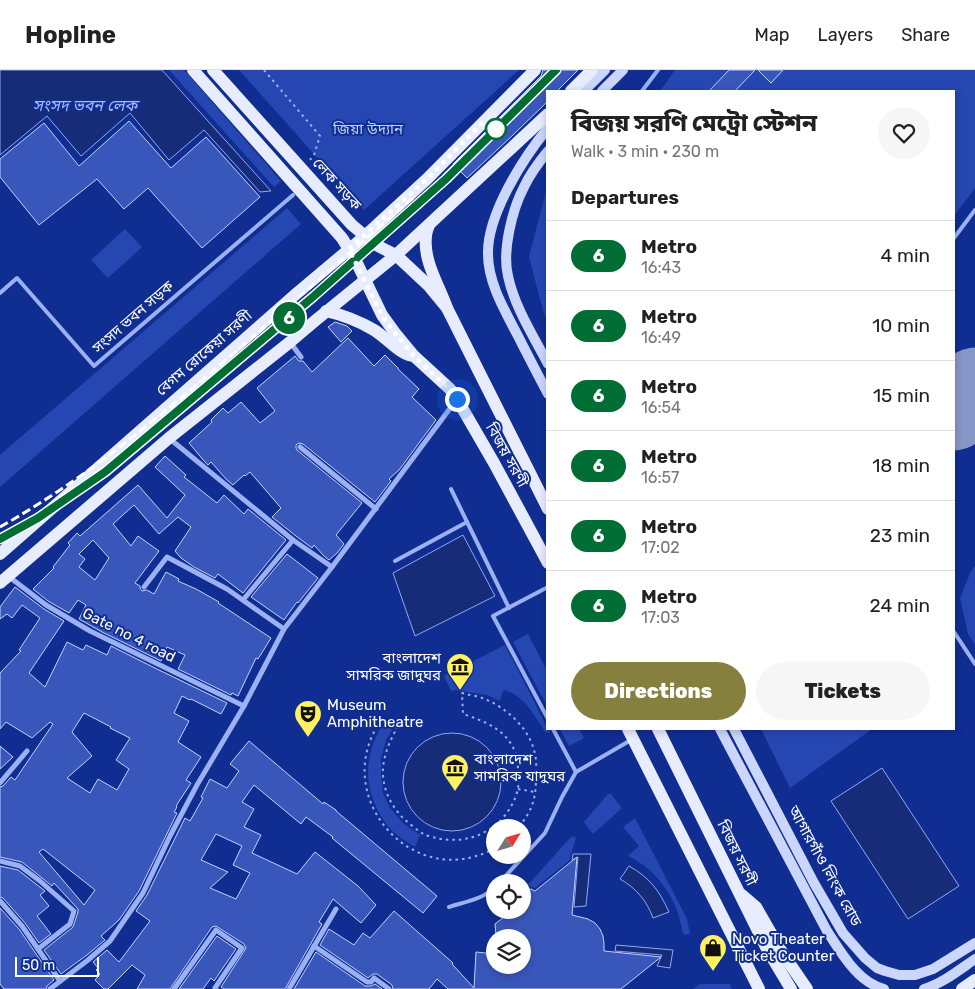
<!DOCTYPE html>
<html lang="en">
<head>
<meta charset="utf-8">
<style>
  body { margin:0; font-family:Rubik,"Noto Sans Bengali",sans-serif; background:#f6f6f6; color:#222; height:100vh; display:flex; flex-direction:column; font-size:19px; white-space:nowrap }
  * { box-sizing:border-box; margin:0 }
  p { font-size:16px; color:#767676 }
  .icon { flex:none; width:28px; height:28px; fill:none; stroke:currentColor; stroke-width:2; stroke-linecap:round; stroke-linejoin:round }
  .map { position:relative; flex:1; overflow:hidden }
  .sheet { position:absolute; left:546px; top:20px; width:409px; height:640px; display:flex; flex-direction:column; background:#fff; border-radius:0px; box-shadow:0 2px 8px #0003 }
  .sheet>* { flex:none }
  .badge { padding:0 10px; border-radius:16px; font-size:18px; line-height:32px }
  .needle { width:32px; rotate:53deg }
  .fabs { position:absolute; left:486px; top:749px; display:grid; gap:10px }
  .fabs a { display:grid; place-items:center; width:45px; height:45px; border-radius:50%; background:#fff; box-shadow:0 2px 8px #0003; font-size:25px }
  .scale { position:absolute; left:15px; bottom:12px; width:84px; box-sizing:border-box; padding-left:5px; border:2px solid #fff; border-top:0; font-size:14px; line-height:18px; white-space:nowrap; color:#fff; -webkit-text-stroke:4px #102e92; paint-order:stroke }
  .you { position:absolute; width:25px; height:25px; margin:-12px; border:4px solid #fff; border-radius:50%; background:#1a73e8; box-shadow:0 0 0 8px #1a73e833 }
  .map>.badge { position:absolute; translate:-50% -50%; box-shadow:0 0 0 2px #fff }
  h2 { padding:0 25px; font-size:19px; line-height:45px }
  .round { display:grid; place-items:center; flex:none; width:52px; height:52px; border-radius:26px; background:#f6f6f6 }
  .overview { display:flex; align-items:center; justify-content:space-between; height:85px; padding:0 25px }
  h1 { font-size:24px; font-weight:800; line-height:38px }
  .action { display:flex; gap:10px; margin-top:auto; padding:10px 25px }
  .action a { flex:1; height:58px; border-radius:30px; background:#85803d; color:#fff; font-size:20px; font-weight:800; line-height:58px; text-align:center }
  .action a+a { background:#f6f6f6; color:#222 }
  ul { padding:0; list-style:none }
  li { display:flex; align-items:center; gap:15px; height:70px; padding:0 25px; border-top:1px solid #e0e0e0 }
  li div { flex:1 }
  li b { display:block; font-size:19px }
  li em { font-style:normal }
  li .badge { min-width:55px; font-weight:700; text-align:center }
  header { display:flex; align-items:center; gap:30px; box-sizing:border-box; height:70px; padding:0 25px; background:#fff; border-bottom:1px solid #e0e0e0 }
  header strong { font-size:24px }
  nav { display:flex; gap:28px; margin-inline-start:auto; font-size:18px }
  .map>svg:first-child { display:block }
</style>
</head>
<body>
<header>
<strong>Hopline</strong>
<nav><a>Map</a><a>Layers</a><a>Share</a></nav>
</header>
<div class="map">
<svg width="975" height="919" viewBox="0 0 975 919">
  <rect width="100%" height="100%" fill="#102e92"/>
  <g fill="#2647b2">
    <polygon points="169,0 184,0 281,111 274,117"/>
    <polygon points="239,0 519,0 364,140"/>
    <polygon points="675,0 975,0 975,118 954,146 954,21 660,21"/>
    <polygon points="547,118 547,250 544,244 529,187"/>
    <polygon points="287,138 301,154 0,417 0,385"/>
    <polygon points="125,159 142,177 108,208 91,190"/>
    <polygon points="975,496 975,575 968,564 960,528 971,501"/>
    <polygon points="528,564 547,601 547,636 513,572"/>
    <path d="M 505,575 L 548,659 L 550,663 L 545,662 C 535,646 524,625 504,620 L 502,623 L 500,631 L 487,625 L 455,620 L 451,621 L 444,606 Z"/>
    <path d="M 383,654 L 392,660 L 386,670 L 381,689 L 381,705 L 383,723 L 390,738 L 404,754 L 420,765 L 415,777 C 405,771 394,764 387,755 C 363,724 362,687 383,654 Z"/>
    <polygon points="560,659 579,659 584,668 569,676"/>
    <polygon points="761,659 872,659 790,718"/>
    <polygon points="608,724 611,724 621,737 621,739 594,763 592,763 584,752"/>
    <path d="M 635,748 L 687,849 L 690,864 L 684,865 C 681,857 680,847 676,838 C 667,816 650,796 628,786 L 639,776 L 623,757 Z"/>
    <polygon points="574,766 576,768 569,791 535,818 527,816 570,768"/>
    <polygon points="700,914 730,914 732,919 693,919"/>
  </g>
  <g fill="#172c78" stroke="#8da8f7">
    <polygon points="0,0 162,0 271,121 260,122 204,60 169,90 130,43 81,86 47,46 0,85"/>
    <polygon points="463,465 495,526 415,566 393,503"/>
    <circle cx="452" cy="712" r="49"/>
    <polygon points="882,698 959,816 908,849 831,731"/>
    <polygon points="573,784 591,784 586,836 574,837 578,787 572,790"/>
    <path d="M 629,796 C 650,808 659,820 669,842 L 653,848 C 647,831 636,818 620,809 Z"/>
    <polygon points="616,875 673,880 670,898 657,896 662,885 615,881"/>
  </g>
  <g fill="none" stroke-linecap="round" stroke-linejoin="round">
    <polyline stroke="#8896c8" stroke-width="75" points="954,343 975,315"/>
  </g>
  <g fill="#3957ba" stroke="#c3d2fd" fill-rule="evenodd">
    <polygon points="543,0 578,0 557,21 548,21 548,31 513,65 467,108 453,94 541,6"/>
    <polygon points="729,0 755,0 735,21 709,21"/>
    <polygon points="758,0 783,0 771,13"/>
    <polygon points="129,51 171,98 206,67 260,127 202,178 148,118 124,139 97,109 39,155 0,107 0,89 44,53 79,96"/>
    <polygon points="335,252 347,256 352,261 341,272 328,257"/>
    <polygon points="348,268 374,296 385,285 398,298 398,299 419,319 412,327 436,350 399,400 389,409 391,411 375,432 303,374 299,373 296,375 296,378 297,380 362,433 336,465 344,474 337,483 329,490 324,486 314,475 312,478 296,466 272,447 281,438 250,402 245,406 244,405 233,415 227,410 211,392 208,395 205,392 189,373 212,352 211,350 223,338 228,343 241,332 260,353 275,341 257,318 295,286 299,291 303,291 312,302"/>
    <path d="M 165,386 L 186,405 L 184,407 L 217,433 L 224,425 L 244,444 L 248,439 L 286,470 L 243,523 L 218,504 L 215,508 L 194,497 L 181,488 L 175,481 L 191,457 L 178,447 L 159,464 L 134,435 L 113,454 L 131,476 L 138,466 L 159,481 L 135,513 L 140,516 L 140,518 L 142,521 L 147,520 L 154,524 L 166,502 L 179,509 L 178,511 L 196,519 L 219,532 L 218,533 L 271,568 L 258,589 L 256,588 L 238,626 L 232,623 L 231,625 L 178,599 L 185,585 L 167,577 L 161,591 L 102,562 L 79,549 L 86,535 L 78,530 L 69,543 L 48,531 L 33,519 L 54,498 L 53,497 L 70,475 L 68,473 L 77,463 L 80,466 L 138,415 L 167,448 L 185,425 L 155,397 ZM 93,470 L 109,488 L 95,510 L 79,497 L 85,489 L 79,484 Z"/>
    <polygon points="287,484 318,508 298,533 297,532 284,550 251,527"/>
    <path d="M 15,517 L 44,539 L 64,551 L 29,603 L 45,617 L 67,572 L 83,580 L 86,575 L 107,585 L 111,576 L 157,599 L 227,633 L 221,644 L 191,629 L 190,630 L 182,626 L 174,643 L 189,651 L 178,672 L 201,687 L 186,710 L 191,713 L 176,736 L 177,737 L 174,742 L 177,743 L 139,821 L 119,850 L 101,866 L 105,870 L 87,885 L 61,904 L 44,880 L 73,857 L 78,842 L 78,839 L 54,813 L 52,816 L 22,792 L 0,787 L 0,717 L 3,716 L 11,707 L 15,710 L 53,654 L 50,652 L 32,668 L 6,652 L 0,659 L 0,603 L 21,581 L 19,580 L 40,548 L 22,535 L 12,548 L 7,544 L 0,549 L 0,537 ZM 84,643 L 111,657 L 110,658 L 130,668 L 116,690 L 129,699 L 117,720 L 98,709 L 90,723 L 67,708 L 92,686 L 72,662 ZM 43,779 L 95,820 L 84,835 L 39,782 Z"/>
    <path d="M 249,671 L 323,734 L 324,732 L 336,740 L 336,741 L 437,826 L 423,843 L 332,768 L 333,767 L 306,747 L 301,754 L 254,715 L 242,732 L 254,739 L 244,757 L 261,765 L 252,783 L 297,804 L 315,782 L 358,816 L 376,835 L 361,853 L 333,829 L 319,852 L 322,854 L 285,919 L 224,919 L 221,917 L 246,878 L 244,874 L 216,856 L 212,857 L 170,919 L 137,919 L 145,905 L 132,895 L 108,919 L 104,919 L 95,910 L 100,904 L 96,900 L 98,898 L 93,892 L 107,880 L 119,892 L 150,851 L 136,841 L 147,825 L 185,748 L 190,751 L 203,728 L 201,727 L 210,709 L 227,718 L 239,701 L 230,694 ZM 216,764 L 242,776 L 233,795 L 250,803 L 236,829 L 210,818 L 228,802 L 201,790 Z"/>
    <polygon points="0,676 13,687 0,699"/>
    <polygon points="577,787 572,845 588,849 595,853 600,859 603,866 604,873 604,881 661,887 621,919 448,919 437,909 429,919 393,919 392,915 377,904 373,904 368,908 320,875 329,859 354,875 363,863 370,868 394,841 453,893 452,894 474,918 476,882 495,884 495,895 522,895 522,868 498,868 496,865 495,854 513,840 522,840 522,824 524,821 531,819 535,821"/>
    <polygon points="0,796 18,800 45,821 40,825 49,836 37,846 51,864 39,873 25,853 3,828 0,827"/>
    <polygon points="0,838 19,859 54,910 47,916 46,919 4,919 0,914"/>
    <polygon points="217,866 236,879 214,911 211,908 203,919 179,919"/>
    <polygon points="316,882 365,916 371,916 375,914 382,919 294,919"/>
  </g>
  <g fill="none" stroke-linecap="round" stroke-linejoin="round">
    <g stroke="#9cb1f3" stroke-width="2" stroke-dasharray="2.5 4" stroke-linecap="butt">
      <polyline points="264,0 320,66 314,85 310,90"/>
      <polyline points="518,719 535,722"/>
      <path d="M 495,778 C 413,824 327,725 382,649 L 397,658 C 389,672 382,689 383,705 C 384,722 392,737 404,749 C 410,754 418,761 425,765 C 428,766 433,767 436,768 C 460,773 482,768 500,751 C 508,743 516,730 518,718 C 519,712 518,705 518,699 C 517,665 491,653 463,644 L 462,623 C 469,625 478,626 485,629 C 508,639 530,659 535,684 C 537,692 536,700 536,708 C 536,729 532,741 518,758"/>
    </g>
    <g stroke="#9cb1f3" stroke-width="4">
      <polyline points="642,21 658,0"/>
      <polyline points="954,168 975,140"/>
      <polyline points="0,223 17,208 94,296 293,125"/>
      <polyline points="451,419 509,538"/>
      <polyline points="395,491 467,452"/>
      <polyline points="548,517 493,546 548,649"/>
      <polyline points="954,562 975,594"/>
      <polyline points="553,659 576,702 631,670"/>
      <polyline points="500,812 545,763 562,727 576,702"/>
      <path d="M 449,837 C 464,832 484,829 495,817"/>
    </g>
    <g stroke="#9cb1f3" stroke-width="5">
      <polyline points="290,272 301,287"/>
      <polyline points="170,369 293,470 332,497"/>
      <polyline points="300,377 376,439"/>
      <polyline points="8,506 46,535 90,561 244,636"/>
      <polyline points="144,517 167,487 227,519 284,559"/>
      <polyline points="243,530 293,470"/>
      <polyline points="0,713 27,681"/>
      <polyline points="0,791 20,796 40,811 74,841 70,854 38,879"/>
      <polyline points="0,831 22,856 60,911"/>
      <polyline points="314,876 367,912 371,912 374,908 389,919"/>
      <polyline points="50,919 88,890 110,871 143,823 170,766 197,715 244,636 284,559 332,497 457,329"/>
      <polyline points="174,919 216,860 242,878 215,918 216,919"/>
      <polyline points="289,919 336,839"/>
    </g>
    <g stroke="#cbd6fd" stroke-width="10">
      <polyline points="584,21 605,0"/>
      <polyline points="602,21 623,0"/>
      <path d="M 548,58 C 523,88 487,145 488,184 C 488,213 505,241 518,266 C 528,286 538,305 548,324"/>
      <path d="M 548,81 C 539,92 530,104 524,117 C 512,140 502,181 508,206 C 514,236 534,267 548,294"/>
      <path d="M 720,659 L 827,861 C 841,882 857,912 884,919"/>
      <polyline points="734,659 814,813 843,863 865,888 877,898 885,901 899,905 915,905 933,899 975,873"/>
      <path d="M 924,919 C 943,913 959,900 975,889"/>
    </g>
    <g stroke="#e8ecff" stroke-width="12">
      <polyline points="193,0 342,168 355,189 382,245 395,263 414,286"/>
      <polyline points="213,0 352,155 376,175 396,185 428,215 447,238"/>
      <polyline points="571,21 592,0"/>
      <path d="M 429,155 C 428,158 426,162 426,166 C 423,191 439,215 447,238 L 548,439"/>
      <path d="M 326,241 C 343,245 359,251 374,260 C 386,267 401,286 414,286 L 450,319 L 457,329 L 494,393 L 548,493"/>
      <polyline points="0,484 296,224 365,166 427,109 535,0"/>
      <polyline points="0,513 169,368 290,272 316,250 396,185 519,71 548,44"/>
      <polyline points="628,659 759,919"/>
      <polyline points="658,659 767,879 791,919"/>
      <polyline points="742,825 756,837 783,884 807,919"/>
      <polyline points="962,919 975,910"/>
    </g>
    <g stroke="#fff" stroke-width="3" stroke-dasharray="9 4" stroke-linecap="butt">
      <path d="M 0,457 C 55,426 106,389 155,349 C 180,330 204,308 228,288 C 290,235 352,181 414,127"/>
      <polyline points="0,469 37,448 105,402 314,226 446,109 556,0"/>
    </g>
  </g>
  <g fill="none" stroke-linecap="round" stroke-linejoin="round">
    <defs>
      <polyline id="line" points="0,469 38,448 105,402 314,226 446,109 556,0"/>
    </defs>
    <use href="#line" stroke="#fff" stroke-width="11"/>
    <use href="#line" stroke="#006e34" stroke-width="8"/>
    <polyline stroke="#fff" stroke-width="5" stroke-dasharray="0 9" points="457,329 450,320 414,286 395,263 382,246 349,179 427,109 481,54 496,59"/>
  </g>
  <defs>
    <symbol id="museum-pin" viewBox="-11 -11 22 30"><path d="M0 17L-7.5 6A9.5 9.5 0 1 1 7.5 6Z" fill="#fff25e" stroke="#102e92"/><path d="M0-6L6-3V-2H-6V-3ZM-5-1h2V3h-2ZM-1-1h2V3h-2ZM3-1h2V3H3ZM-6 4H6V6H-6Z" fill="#111"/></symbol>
    <symbol id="theatre-pin" viewBox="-11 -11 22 30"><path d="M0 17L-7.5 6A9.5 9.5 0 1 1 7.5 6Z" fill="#fff25e" stroke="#102e92"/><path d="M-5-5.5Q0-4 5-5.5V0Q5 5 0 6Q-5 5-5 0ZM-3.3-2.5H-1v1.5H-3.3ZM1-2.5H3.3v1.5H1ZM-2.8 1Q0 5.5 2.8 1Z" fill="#111"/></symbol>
    <symbol id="shop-pin" viewBox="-11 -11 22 30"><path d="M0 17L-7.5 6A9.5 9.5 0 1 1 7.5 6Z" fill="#fff25e" stroke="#102e92"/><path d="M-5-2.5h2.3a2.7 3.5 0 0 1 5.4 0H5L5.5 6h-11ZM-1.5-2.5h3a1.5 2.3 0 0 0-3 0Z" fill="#111"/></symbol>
  </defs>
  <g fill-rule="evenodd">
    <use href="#museum-pin" x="444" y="581" width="32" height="43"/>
    <use href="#theatre-pin" x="292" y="628" width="32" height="43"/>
    <use href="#museum-pin" x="439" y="682" width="32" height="43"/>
    <use href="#shop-pin" x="697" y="862" width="32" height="43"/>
  </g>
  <circle fill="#fff" stroke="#006e34" stroke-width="2.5" cx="496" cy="59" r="10"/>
  <g text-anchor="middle" stroke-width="4" stroke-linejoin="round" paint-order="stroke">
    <g font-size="15" fill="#c3d2fd" stroke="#102e92">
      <text x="368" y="64">জিয়া উদ্যান</text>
    </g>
    <g font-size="15" fill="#fff" stroke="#102e92">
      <text transform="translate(337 114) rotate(48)" y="5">লেক সড়ক</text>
      <text transform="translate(133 247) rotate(-41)" y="5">সংসদ ভবন সড়ক</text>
      <text transform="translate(204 283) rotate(-41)" y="5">বেগম রোকেয়া সরণী</text>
      <text transform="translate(507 385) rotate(61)" y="5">বিজয় সরণী</text>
      <text transform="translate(129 565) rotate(27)" y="5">Gate no 4 road</text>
      <text transform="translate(737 783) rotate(64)" y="5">বিজয় সরণী</text>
      <text transform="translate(825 796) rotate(61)" y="5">আগারগাঁও লিংক রোড</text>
    </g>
    <g font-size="15" fill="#fff" stroke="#102e92" text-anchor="start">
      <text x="441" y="593" text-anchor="end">বাংলাদেশ<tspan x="441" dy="17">সামরিক জাদুঘর</tspan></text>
      <text x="327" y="640">Museum<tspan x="327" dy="17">Amphitheatre</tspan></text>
      <text x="474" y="694">বাংলাদেশ<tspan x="474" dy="17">সামরিক যাদুঘর</tspan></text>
      <text x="732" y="874">Novo Theater<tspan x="732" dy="17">Ticket Counter</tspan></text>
    </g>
    <g font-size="16" font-style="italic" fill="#a8bcfa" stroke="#102e92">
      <text x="85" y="41">সংসদ ভবন লেক</text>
    </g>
  </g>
</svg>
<div class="fabs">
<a><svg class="needle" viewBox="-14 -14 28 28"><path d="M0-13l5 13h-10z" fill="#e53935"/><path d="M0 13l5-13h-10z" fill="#767676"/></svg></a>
<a><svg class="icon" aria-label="locate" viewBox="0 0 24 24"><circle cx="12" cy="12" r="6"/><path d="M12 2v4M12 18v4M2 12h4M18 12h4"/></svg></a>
<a><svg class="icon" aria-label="layers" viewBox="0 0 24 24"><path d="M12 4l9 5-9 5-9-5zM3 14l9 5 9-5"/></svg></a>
</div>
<div class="scale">50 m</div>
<div class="you" style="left:457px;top:329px"></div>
<b class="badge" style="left:289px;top:248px;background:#006e34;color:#fff">6</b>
<section class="sheet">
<div class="overview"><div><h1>বিজয় সরণি মেট্রো স্টেশন</h1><p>Walk · 3 min · 230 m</p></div><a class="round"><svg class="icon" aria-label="heart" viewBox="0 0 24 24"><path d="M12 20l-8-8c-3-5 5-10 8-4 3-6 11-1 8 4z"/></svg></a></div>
<h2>Departures</h2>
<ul>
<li><span class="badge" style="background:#006e34;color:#fff">6</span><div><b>Metro</b><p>16:43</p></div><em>4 min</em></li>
<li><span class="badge" style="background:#006e34;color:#fff">6</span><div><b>Metro</b><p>16:49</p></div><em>10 min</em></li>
<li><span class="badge" style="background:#006e34;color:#fff">6</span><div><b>Metro</b><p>16:54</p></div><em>15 min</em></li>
<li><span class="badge" style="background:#006e34;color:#fff">6</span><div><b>Metro</b><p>16:57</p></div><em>18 min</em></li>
<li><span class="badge" style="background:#006e34;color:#fff">6</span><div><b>Metro</b><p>17:02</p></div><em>23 min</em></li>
<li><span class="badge" style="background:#006e34;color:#fff">6</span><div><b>Metro</b><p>17:03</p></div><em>24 min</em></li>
</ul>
<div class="action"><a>Directions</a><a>Tickets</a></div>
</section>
</div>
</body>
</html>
